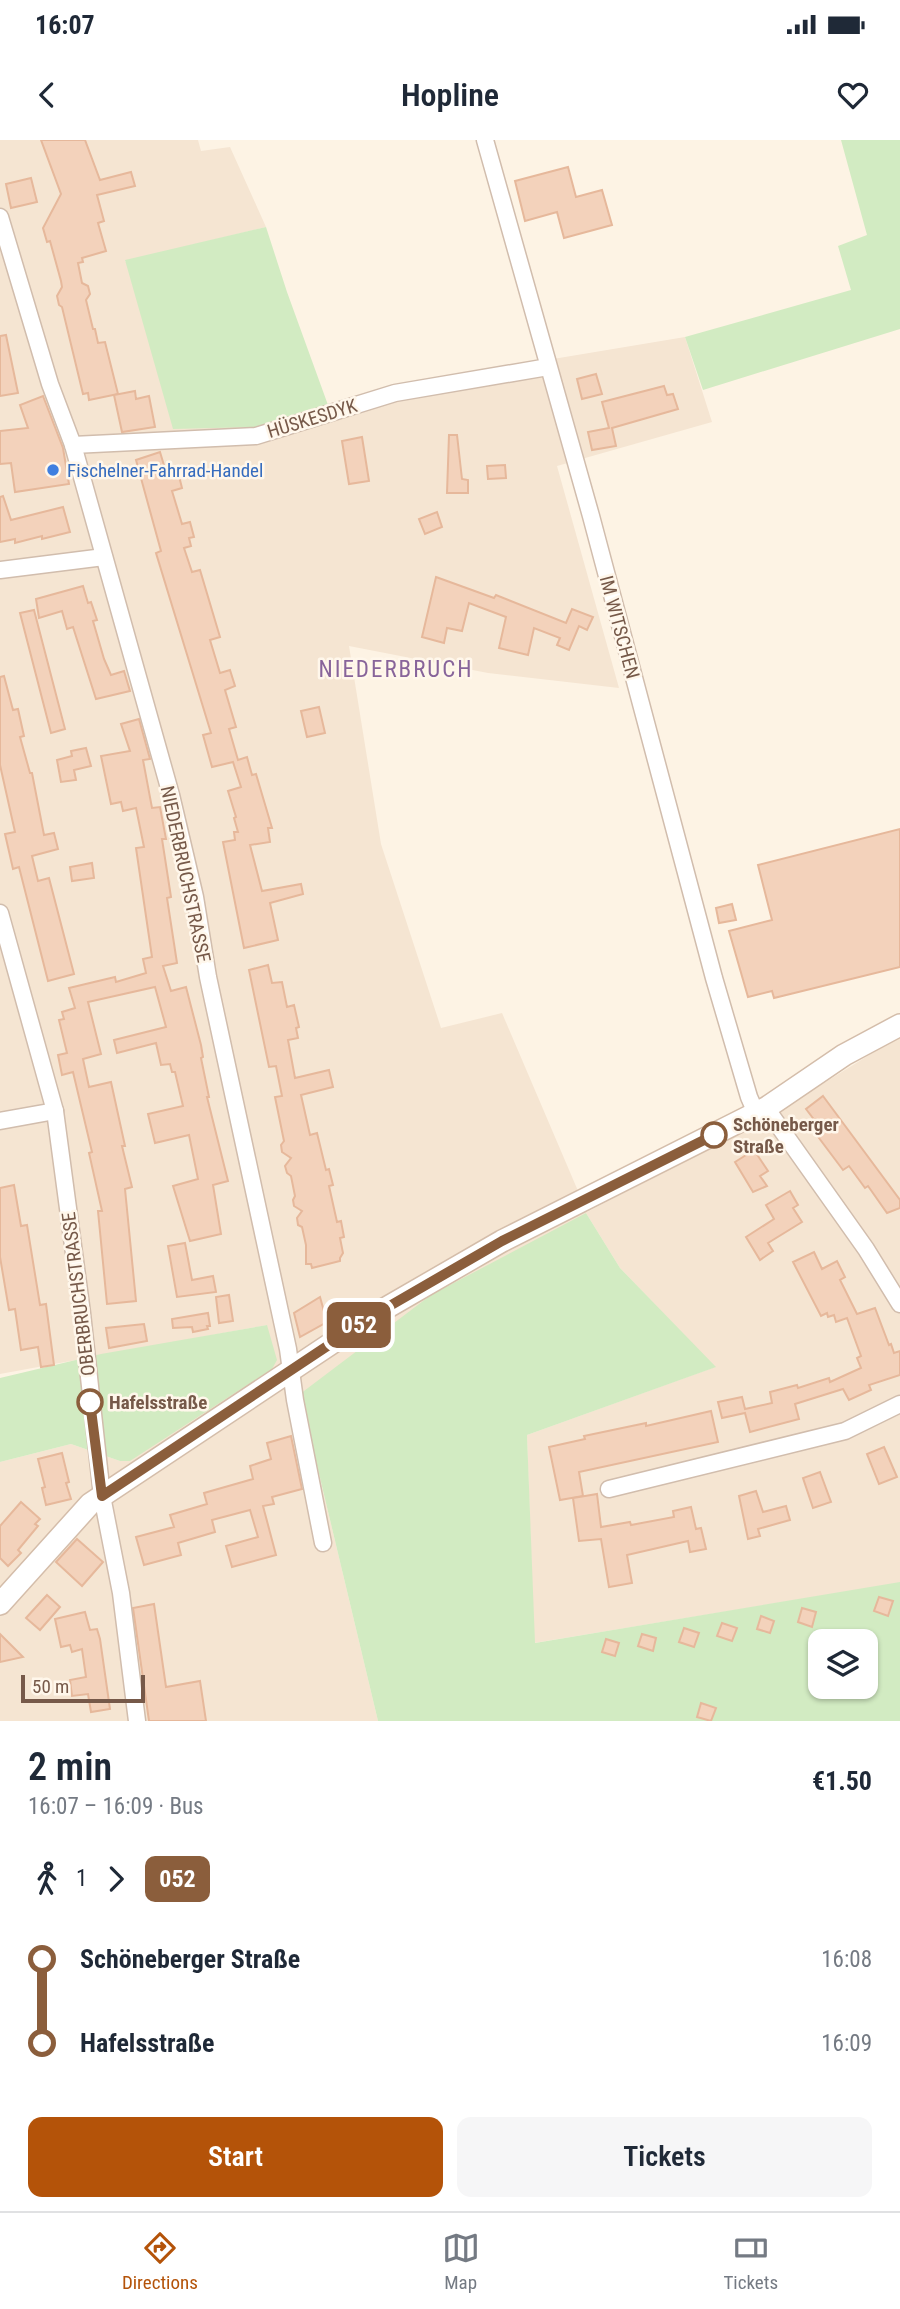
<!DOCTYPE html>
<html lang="en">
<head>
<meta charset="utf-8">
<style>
  body { margin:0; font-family:"Roboto Condensed",sans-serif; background:#f6f6f7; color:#1f2937; height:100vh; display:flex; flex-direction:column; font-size:26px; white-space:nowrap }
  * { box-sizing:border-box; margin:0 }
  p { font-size:23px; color:#747a83 }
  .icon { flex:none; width:38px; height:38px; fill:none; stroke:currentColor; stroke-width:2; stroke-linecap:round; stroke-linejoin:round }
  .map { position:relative; height:1581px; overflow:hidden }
  .panel { display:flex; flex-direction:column; background:#fff; flex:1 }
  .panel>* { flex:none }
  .badge { padding:0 14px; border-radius:10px; font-size:24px; line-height:46px }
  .tools { position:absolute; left:808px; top:1489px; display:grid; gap:14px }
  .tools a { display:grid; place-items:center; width:70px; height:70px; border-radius:14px; background:#fff; box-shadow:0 2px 5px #0004; font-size:35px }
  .scale { position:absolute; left:21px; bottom:18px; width:124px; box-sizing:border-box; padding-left:7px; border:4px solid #765949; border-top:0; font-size:19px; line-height:24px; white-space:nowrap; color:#765949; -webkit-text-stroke:5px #fff7eb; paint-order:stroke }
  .map>.badge { position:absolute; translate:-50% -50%; box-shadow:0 0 0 4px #fff }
  .legs { display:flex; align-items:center; gap:10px; height:77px; padding:0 28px; font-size:23px }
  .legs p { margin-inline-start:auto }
  .overview { display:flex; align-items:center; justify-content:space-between; height:119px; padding:0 28px }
  h1 { font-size:38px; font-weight:600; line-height:52px }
  .action { display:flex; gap:14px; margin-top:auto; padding:14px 28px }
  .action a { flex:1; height:80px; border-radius:14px; background:#b45309; color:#fff; font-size:28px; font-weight:600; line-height:80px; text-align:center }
  .action a+a { background:#f6f6f7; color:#1f2937 }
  ul { padding:0 28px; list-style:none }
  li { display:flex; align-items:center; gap:24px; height:84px; font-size:26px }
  li i { display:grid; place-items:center; width:10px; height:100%; margin:0 9px; background:currentColor }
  li i::after { content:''; width:18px; height:18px; margin:-9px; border:5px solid; border-radius:50%; background:#fff }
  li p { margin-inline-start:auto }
  li:first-child i { background:linear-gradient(#0000 50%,currentColor 0) }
  li:last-child i { background:linear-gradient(currentColor 50%,#0000 0) }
  .status { display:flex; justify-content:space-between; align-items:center; height:49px; padding:0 35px; background:#fff; direction:ltr }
  .status svg { height:19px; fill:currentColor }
  header { display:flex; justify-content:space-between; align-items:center; height:91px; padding:0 28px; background:#fff; font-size:32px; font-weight:600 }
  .tabs { display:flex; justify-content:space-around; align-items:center; height:98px; border-top:2px solid #e0e1e3; background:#fff; font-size:19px; color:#747a83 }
  .tabs a { display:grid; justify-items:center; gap:4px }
  .tabs .current { color:#b45309 }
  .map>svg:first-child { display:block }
</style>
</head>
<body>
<div class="status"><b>16:07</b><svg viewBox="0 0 49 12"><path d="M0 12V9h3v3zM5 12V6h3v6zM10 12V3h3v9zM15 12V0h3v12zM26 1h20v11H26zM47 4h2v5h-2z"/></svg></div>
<header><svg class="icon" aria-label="back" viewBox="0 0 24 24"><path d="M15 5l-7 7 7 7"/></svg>Hopline<svg class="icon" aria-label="heart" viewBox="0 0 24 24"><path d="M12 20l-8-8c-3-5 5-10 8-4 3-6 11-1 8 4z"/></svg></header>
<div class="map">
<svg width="900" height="1581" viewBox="0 0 900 1581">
  <rect width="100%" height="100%" fill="#fdf3e4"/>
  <polygon fill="#f5e5d2" points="0,0 198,0 201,11 230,7 266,87 125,121 256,287 402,244 685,197 712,282 557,326 619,548 488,533 349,506 381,704 441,888 502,873 587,1072 759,983 900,896 900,1443 534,1503 527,1295 715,1227 620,1128 586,1073 300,1254 378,1581 0,1581 0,1322 71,1304 120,1321 267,1185 0,1234"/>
  <g fill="#d2ebc2" fill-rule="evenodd">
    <polygon points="841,0 900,0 900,189 703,250 685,197 851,150 838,106 867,95"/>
    <polygon points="266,87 287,152 328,265 256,287 173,289 125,120"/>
    <path d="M 586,1073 L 620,1128 L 716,1227 L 527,1295 L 535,1503 L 900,1442 L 900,1581 L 378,1581 L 300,1254 L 431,1155 ZM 821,1502 L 866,1502 L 866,1547 L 821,1547 Z"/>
    <polygon points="267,1185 277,1220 272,1229 130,1321 120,1321 71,1304 0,1322 0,1238 101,1214"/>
  </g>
  <g fill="#f3d2bb" stroke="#e6b89b" stroke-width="2">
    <polygon points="41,0 85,0 100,40 131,32 135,46 97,55 104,81 98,83 106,111 82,118 83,122 78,123 82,143 88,146 90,154 86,160 93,189 95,189 98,203 105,202 118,254 89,260 88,253 83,254 62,167 59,165 57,156 62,147 61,141 50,101 47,102 43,88 61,54"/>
    <polygon points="568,27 576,57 602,50 612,85 564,98 557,72 525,81 515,41"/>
    <polygon points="31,38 37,62 11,68 6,44"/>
    <polygon points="6,195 18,253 0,256 0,196"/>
    <polygon points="596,234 602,254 582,259 577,239"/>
    <polygon points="664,246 667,255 673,254 678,269 612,288 616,306 592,310 588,292 609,288 602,262"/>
    <polygon points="135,251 136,259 149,256 155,287 122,292 114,255"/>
    <polygon points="43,256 63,308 69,344 15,352 11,323 0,324 0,291 28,288 20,265"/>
    <polygon points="449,295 457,295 462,339 468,340 468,353 447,353"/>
    <polygon points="362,297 369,341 349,344 342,301"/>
    <polygon points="160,312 166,332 177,328 182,348 172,351 182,384 190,382 194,397 189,398 191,406 184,408 192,432 200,430 220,497 210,500 220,533 230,530 235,546 225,550 236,587 229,589 238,620 247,617 252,635 256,634 272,688 268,688 270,702 250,705 262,751 301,744 303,754 270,763 278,800 244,808 223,702 235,700 234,692 238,692 234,678 236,677 228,651 241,647 233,622 212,627 203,595 211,593 156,413 161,411 136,320"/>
    <polygon points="505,325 506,338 488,339 487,326"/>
    <polygon points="3,356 11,380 63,367 70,392 42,399 42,396 15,403 15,399 0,402 0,357"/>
    <polygon points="437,372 442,387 425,394 419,379"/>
    <polygon points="436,437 494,458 496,455 566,483 572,469 593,477 587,490 579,486 569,510 557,505 560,498 534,488 528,515 499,508 506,477 469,463 462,491 447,488 444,503 422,497"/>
    <polygon points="83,446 88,463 91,462 97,480 93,481 104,519 111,535 124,531 130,551 96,559 73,487 67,489 62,471 39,478 36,459"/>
    <polygon points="34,470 65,589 51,593 20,473"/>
    <polygon points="4,536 13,570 18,569 24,596 20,597 30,633 32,633 44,695 54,693 58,709 32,716 38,741 49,738 74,834 48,841 19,727 13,729 5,694 15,692 0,625 0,537"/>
    <polygon points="319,567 325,593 307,597 301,571"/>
    <polygon points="139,579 150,619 143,620 152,668 160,667 166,699 162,699 171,757 167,758 177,823 163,826 171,851 186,847 201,905 203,917 201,918 209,957 207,957 228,1041 213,1045 221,1094 190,1101 173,1046 198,1039 189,995 155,1003 148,974 183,966 175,932 172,932 170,924 161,925 156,903 117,913 114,900 166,887 155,847 88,862 101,914 83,919 89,947 111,942 125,1006 122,1006 132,1047 125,1049 136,1161 107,1164 98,1071 102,1071 89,1013 92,1012 73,932 62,935 58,915 67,913 59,880 64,879 62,872 75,868 69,848 115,837 116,842 146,833 143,819 152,817 136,708 144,707 136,668 123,671 121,662 111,664 101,616 130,611 121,584"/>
    <polygon points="86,608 91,626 74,630 76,640 61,642 57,620 72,616 71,611"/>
    <polygon points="900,689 900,827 774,858 772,851 748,857 729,791 772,780 758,725"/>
    <polygon points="92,723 94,738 72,741 70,727"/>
    <polygon points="732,764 736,780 719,783 716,768"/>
    <polygon points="268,825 272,843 282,842 287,867 294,865 299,887 296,888 298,898 288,900 295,938 329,930 333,947 301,955 310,995 317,993 326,1030 329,1029 333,1045 329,1046 337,1082 341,1081 344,1097 340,1098 343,1113 340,1118 340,1121 312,1128 311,1124 306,1124 306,1105 302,1087 298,1085 297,1078 302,1071 294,1066 293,1060 295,1056 291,1036 287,1033 285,1026 291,1018 282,1012 281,1005 284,1001 275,957 282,956 276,926 269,927 249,830"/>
    <polygon points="823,956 900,1060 900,1068 887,1073 868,1046 865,1048 849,1026 843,1030 816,994 822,990 806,969"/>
    <polygon points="754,1010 768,1031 760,1036 767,1046 753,1052 735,1022"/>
    <polygon points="14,1045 21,1086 27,1085 40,1165 46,1164 54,1225 41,1227 38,1207 21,1210 15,1169 9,1170 0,1117 0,1048"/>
    <polygon points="790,1051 798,1065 793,1068 802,1082 768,1103 773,1111 760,1120 746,1097 774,1079 766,1065"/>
    <polygon points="185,1103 192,1140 213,1136 216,1152 177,1157 168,1106"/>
    <polygon points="814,1112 822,1129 837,1121 845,1137 840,1140 857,1174 875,1168 889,1205 891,1204 894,1213 900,1211 900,1235 869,1245 871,1250 849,1260 843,1249 795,1264 799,1279 750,1292 745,1273 722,1278 718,1262 742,1257 745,1269 772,1263 770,1252 797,1245 798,1248 829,1238 830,1242 861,1228 857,1218 861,1216 847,1178 836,1182 834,1175 828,1177 827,1173 821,1176 793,1122"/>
    <polygon points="229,1155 233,1181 219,1183 216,1157"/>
    <polygon points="320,1157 327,1182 300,1197 294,1173"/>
    <polygon points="208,1173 210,1186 207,1186 208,1189 193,1192 192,1187 173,1188 172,1179"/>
    <polygon points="144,1184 147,1201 109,1208 106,1188"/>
    <polygon points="711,1271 718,1302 579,1332 583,1356 560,1360 549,1307 585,1299 584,1296 646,1283 646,1286"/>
    <polygon points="291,1296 302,1349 272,1357 274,1364 263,1366 276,1415 232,1427 226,1406 258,1397 250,1370 212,1380 215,1392 178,1403 181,1415 144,1425 136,1397 174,1387 170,1375 207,1364 204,1353 253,1339 250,1326 271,1319 267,1303"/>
    <polygon points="884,1307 897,1337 879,1344 867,1314"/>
    <polygon points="62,1313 69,1342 66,1343 71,1359 46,1365 42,1348 45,1347 38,1319"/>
    <polygon points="820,1332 831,1362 813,1368 803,1338"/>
    <polygon points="756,1351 763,1372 786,1366 790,1380 758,1389 760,1396 748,1399 739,1356"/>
    <polygon points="597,1354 601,1387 630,1382 631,1385 674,1377 673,1371 691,1367 696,1389 701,1388 706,1409 690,1412 688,1401 627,1415 632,1443 609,1447 601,1399 579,1401 573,1358"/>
    <polygon points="21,1362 40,1379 35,1384 38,1386 18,1410 21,1413 8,1426 0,1418 0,1386"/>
    <polygon points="77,1399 103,1422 82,1446 56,1422"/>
    <polygon points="47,1455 60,1467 40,1490 26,1478"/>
    <polygon points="879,1457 893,1461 888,1476 874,1471"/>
    <polygon points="154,1464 166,1547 200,1541 206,1581 149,1581 133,1468"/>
    <polygon points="802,1468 816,1472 812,1487 798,1482"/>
    <polygon points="85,1472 90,1490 97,1489 100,1499 110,1569 91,1572 88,1554 72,1556 70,1540 86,1537 82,1509 72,1512 70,1505 61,1507 55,1479"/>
    <polygon points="761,1476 774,1481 770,1493 757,1489"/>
    <polygon points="722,1483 737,1488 732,1501 717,1496"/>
    <polygon points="684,1488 699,1493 694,1507 679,1502"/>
    <polygon points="0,1494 23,1517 0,1522"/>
    <polygon points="642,1494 656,1498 653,1511 638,1506"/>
    <polygon points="606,1499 619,1503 615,1516 602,1512"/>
    <polygon points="701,1563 716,1568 711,1581 697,1577"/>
  </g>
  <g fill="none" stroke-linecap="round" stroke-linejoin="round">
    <defs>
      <g id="minor">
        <polyline points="485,0 591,376 714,838 749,957 756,973"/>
        <polyline points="0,77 50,244 73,305 171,655 195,757 208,837 288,1209 295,1260 323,1403"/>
        <polyline points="73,305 256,296 395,253 548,227"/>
        <polyline points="0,430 104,417"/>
        <polyline points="0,773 55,971 82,1173 102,1356 121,1453 137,1581"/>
        <polyline points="766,968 866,1109 900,1164"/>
        <polyline points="0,981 55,971"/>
        <polyline points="609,1349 845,1291 900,1264"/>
      </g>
      <polyline id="secondary" points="0,1464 90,1364 374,1175 502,1101 766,968 844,915 900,885"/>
    </defs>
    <use href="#minor" stroke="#d1bdad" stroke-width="19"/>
    <use href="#secondary" stroke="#d4bdaa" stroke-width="24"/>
    <use href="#minor" stroke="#fff" stroke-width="16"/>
    <use href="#secondary" stroke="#fff" stroke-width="21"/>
  </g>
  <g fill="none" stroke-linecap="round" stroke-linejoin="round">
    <defs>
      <polyline id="line-1" points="90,1262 102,1356 374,1175 502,1101 714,995"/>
    </defs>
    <use href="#line-1" stroke="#fff" stroke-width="16"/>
    <use href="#line-1" stroke="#8b5e3c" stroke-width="10"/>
  </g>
  <circle fill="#3f7fe0" stroke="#fff7eb" stroke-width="2.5" cx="53" cy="330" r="7"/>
  <g fill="#fff" stroke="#8b5e3c" stroke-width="3.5">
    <circle cx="714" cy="995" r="12"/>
    <circle cx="90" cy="1262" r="12"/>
  </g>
  <g text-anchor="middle" stroke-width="5" stroke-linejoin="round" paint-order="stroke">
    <g font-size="19" fill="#765949" stroke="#fff7eb">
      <text transform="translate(312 278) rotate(-17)" y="7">HÜSKESDYK</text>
      <text transform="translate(620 487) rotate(75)" y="7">IM WITSCHEN</text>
      <text transform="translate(186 734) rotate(78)" y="7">NIEDERBRUCHSTRASSE</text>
      <text transform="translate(78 1154) rotate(-97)" y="7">OBERBRUCHSTRASSE</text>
    </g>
    <g font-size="19" fill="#366cbe" stroke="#fff7eb" text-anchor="start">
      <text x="67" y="337">Fischelner-Fahrrad-Handel</text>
    </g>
    <g font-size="19" font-weight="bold" fill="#765949" stroke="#fff7eb" text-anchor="start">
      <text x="733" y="991">Schöneberger<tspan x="733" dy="22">Straße</tspan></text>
      <text x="109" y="1269">Hafelsstraße</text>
    </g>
    <g font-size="23" letter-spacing="2" fill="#88649a" stroke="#fff7eb">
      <text x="396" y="537">NIEDERBRUCH</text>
    </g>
  </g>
</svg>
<div class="tools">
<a><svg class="icon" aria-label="layers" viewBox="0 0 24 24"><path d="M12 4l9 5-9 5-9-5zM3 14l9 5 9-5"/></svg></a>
</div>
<div class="scale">50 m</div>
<b class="badge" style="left:359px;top:1185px;background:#8b5e3c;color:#fff">052</b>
</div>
<section class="panel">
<div class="overview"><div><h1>2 min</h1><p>16:07 – 16:09 · Bus</p></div><b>€1.50</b></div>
<div class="legs"><svg class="icon" aria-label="walk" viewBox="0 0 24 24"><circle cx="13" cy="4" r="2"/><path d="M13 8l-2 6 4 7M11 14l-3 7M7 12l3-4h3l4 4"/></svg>1<svg class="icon" aria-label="forward" viewBox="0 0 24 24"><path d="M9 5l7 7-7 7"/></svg><b class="badge" style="background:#8b5e3c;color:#fff">052</b></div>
<ul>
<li><i style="color:#8b5e3c"></i><b>Schöneberger Straße</b><p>16:08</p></li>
<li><i style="color:#8b5e3c"></i><b>Hafelsstraße</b><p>16:09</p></li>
</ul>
<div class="action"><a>Start</a><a>Tickets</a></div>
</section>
<nav class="tabs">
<a class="current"><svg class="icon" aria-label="directions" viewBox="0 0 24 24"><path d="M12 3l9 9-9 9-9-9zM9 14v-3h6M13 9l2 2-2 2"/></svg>Directions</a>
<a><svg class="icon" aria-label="map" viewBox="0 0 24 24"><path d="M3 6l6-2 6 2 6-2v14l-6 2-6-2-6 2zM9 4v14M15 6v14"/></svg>Map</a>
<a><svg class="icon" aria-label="tickets" viewBox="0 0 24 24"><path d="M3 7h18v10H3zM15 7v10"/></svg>Tickets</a>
</nav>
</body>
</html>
